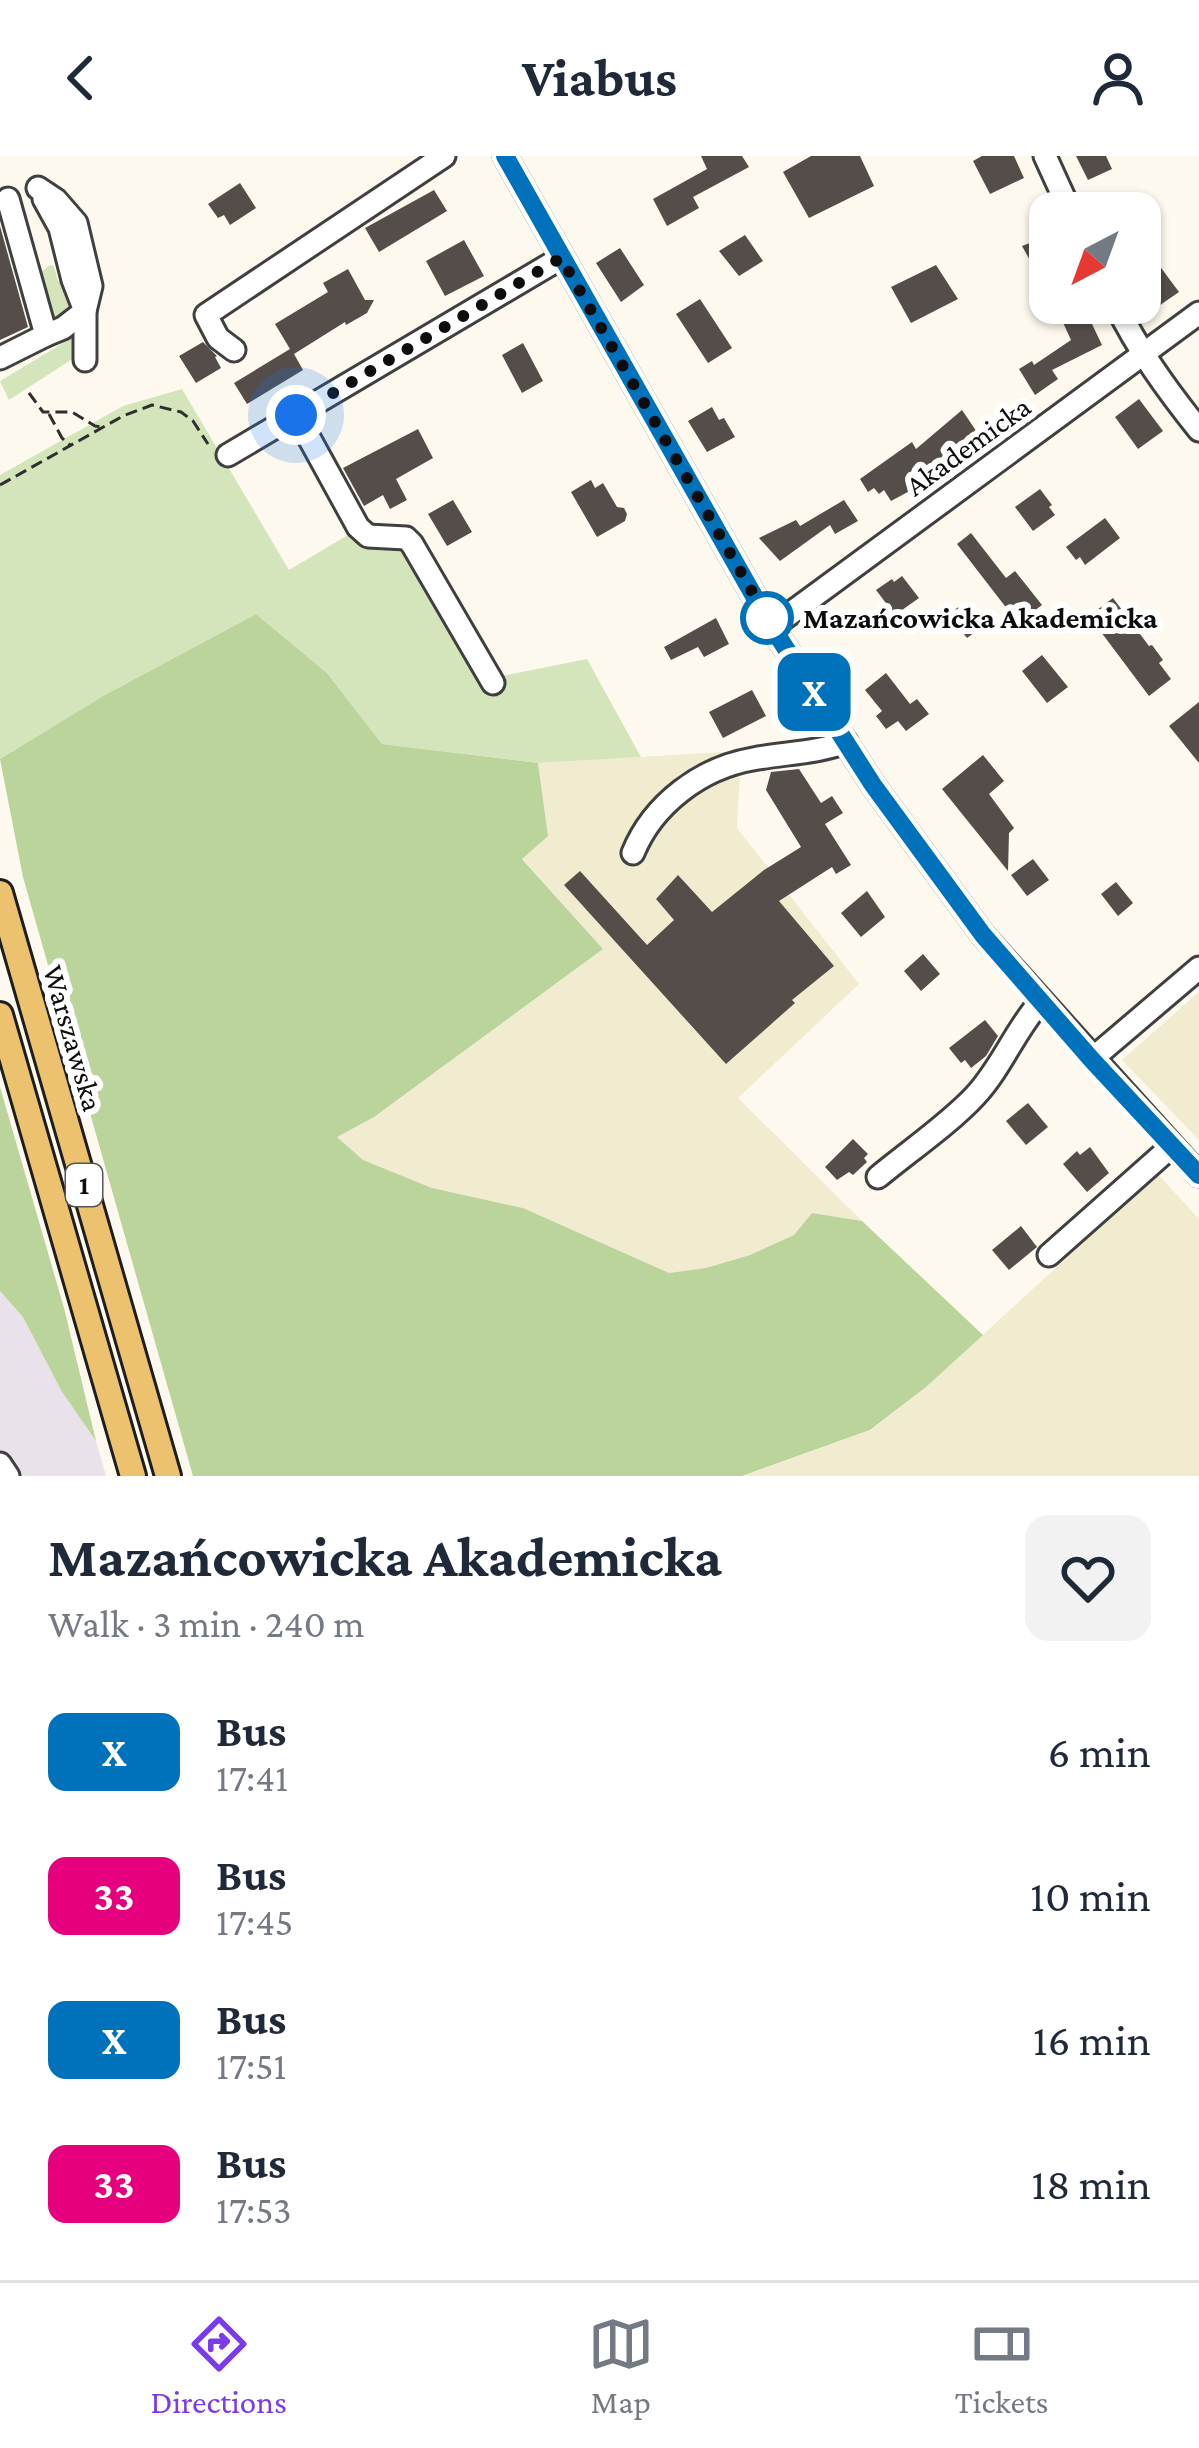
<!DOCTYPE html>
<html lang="en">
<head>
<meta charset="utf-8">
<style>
  body { margin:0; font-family:"Crimson Pro",serif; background:#f2f2f3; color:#1f2937; height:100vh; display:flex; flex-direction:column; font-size:45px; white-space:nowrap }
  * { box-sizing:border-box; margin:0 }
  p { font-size:39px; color:#747a83 }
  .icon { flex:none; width:66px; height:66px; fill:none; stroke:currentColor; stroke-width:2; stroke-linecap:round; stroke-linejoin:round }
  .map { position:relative; height:1320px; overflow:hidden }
  .sheet { display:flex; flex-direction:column; background:#fff; flex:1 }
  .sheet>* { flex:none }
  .badge { padding:0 24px; border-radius:18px; font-size:42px; line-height:78px }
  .needle { width:78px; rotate:221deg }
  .tools { position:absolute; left:1029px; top:36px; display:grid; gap:24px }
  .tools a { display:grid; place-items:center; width:132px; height:132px; border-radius:24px; background:#fff; box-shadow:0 3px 9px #0004; font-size:60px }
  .you { position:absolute; width:60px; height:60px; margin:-30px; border:9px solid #fff; border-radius:50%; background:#1a73e8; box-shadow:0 0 0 18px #1a73e833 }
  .map>.badge { position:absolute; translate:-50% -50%; box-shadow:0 0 0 6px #fff }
  .round { display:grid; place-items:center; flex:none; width:126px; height:126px; border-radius:24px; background:#f2f2f3 }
  .summary { display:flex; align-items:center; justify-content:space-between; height:204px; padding:0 48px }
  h1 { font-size:57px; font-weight:700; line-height:90px }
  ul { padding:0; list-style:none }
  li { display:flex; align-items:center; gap:36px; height:144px; padding:0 48px }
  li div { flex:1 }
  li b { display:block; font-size:45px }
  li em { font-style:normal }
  li .badge { min-width:132px; font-weight:700; text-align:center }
  header { display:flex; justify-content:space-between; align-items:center; height:156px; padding:0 48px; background:#fff; font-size:54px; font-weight:700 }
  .tab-bar { display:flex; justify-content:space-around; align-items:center; height:168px; border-top:3px solid #e0e1e3; background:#fff; font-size:33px; color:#747a83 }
  .tab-bar a { display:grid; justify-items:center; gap:6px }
  .tab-bar .active { color:#7c3aed }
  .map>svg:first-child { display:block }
</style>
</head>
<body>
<header><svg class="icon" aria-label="back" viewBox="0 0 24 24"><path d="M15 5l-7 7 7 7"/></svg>Viabus<svg class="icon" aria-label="person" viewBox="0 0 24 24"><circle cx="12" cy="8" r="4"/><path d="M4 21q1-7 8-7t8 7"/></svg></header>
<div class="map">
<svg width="1199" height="1320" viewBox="0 0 1199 1320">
  <rect width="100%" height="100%" fill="#fdf9ee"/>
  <polygon fill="#e9e2eb" points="0,1135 23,1161 62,1236 96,1285 106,1320 0,1320"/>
  <g fill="#f1ebd0">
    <polygon points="741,595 737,672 859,828 738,942 862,1065 812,1057 794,1079 750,1099 706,1112 669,1117 523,1052 432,1032 363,1004 336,980 374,961 603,793 522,702 548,680 538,607"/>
    <polygon points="1199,836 1199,984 1122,904"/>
    <polygon points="1158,1018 1199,1063 1199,1320 743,1320 871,1274 926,1231"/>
  </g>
  <g fill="#d5e5bb">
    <polygon points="50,109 54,110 58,125 65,123 72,155 51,173 38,118"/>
    <polygon points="70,183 76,185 79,196 74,202 9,244 0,225"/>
    <polygon points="182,233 289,414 353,376 400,392 414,407 481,524 587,503 641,601 538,607 382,588 327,517 256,458 103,540 0,603 0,319 123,250"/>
  </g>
  <g fill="#bad49b">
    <polygon points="256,458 327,517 382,588 538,607 548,680 522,703 603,793 374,961 337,981 363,1004 432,1032 523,1052 669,1117 706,1112 750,1099 794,1079 812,1057 862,1065 983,1179 926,1231 870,1274 742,1320 193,1320 23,721 0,603 103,540"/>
    <polygon points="0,931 64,1152 96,1285 62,1236 23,1161 0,1135"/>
  </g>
  <g fill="#544d4a">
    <polygon points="701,0 742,0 749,11 693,41 699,52 667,70 653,43 707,13"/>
    <polygon points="811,0 860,0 874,30 809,62 783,16"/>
    <polygon points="982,0 1014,0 1024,22 990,38 973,5"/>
    <polygon points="1076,0 1106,0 1112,13 1088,24"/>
    <polygon points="240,27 256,52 230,69 224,59 218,62 208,48"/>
    <polygon points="434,34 447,55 379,96 365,72"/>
    <polygon points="0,70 28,171 0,184"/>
    <polygon points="745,79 763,105 739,120 719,95"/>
    <polygon points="1050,79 1050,140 1022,90"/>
    <polygon points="464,84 484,120 445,140 426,105"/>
    <polygon points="620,92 644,129 621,146 596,107"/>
    <polygon points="1153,101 1179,136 1150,156 1140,142 1140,125 1153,115"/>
    <polygon points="936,109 958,143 911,167 891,131"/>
    <polygon points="348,113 365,144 374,144 367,157 346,169 345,166 294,198 303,214 247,248 234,227 290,193 275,168 328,136 323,127"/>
    <polygon points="700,143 732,192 708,207 676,158"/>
    <polygon points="1054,147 1082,147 1102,189 1052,214 1058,223 1035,239 1019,213 1032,205 1034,209 1071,184"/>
    <polygon points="203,186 217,200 215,201 221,212 196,227 179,200"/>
    <polygon points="523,187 543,225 522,237 502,199"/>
    <polygon points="1139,243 1163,275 1138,293 1115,261"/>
    <polygon points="712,251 719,264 724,262 735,281 707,296 688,265"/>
    <polygon points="962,254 981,282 930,316 934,322 891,345 884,334 879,338 874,332 868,336 860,323 912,286 916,293"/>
    <polygon points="418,273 433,302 396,323 407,344 390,353 383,339 364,350 343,312"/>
    <polygon points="591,324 595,332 603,327 617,351 624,352 627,358 625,365 597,381 571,336"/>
    <polygon points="1040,333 1052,349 1049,351 1055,359 1033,375 1015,351"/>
    <polygon points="453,344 472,376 447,390 428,358"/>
    <polygon points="844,344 858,365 835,378 830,369 780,405 759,382 796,364 800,370"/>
    <polygon points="1105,362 1120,382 1085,409 1080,401 1076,404 1066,391"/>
    <polygon points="971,377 1006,422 1015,415 1042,449 1018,467 957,388"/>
    <polygon points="902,420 919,442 895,459 876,434 892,423 894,426"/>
    <polygon points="1113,442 1149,490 1152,489 1163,504 1159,507 1171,523 1149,540 1089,460"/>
    <polygon points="964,447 982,471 967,482 949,458"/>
    <polygon points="716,462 729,488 704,501 698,491 671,504 664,491"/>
    <polygon points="1042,499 1068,531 1047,547 1022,515"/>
    <polygon points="886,517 910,548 917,543 929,558 906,575 898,565 886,573 876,560 882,555 865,534"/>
    <polygon points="752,534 766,560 723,582 709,556"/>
    <polygon points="1199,546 1199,607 1169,570"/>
    <polygon points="983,599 1004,625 989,638 1014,672 1009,677 1008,715 942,633"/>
    <polygon points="799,613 821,647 832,640 843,657 825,668 851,709 836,718 832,711 779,745 834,810 792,844 795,847 726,908 564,729 580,715 647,789 674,764 656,743 678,719 712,756 764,714 801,691 766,634 771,616"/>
    <polygon points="1033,703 1049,724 1027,740 1011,719"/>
    <polygon points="1116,726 1133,747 1118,760 1101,738"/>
    <polygon points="867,735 885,761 861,781 841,757"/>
    <polygon points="923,798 940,818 921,835 904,815"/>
    <polygon points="985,864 998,880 986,900 971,912 965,904 961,907 949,892"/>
    <polygon points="1028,947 1048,971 1026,989 1006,965"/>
    <polygon points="853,983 868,998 864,1002 867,1006 853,1019 849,1016 837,1024 825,1011"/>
    <polygon points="1090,991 1109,1017 1087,1036 1063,1008 1077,995 1080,999"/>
    <polygon points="1021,1070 1037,1091 1009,1114 992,1094"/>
  </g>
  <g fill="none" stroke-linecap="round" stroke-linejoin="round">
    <defs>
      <g id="minor">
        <polyline points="505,0 767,463 873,629 983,779 1199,1019"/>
        <polyline points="1045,0 1071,57"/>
        <polyline points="38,32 56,44 76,67 91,130 85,155 85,204"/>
        <polyline points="44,43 60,72 73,124 85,155 63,172 46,179"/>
        <path d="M 1115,147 C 1138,194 1167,234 1199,274"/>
        <polyline points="234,194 218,182 206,159 444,0"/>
        <polyline points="0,202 46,179 8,43"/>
        <polyline points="296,258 358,371 368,380 406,382 412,388 493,527"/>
        <polyline points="228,299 561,102"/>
        <polyline points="772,471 1199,157"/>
        <path d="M 633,697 C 653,648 701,612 753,603 C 785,597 816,597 846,586"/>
        <polyline points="1092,903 1199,812"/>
        <path d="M 878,1021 C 908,996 949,968 975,940 C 1002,911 1015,874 1041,845"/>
        <polyline points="1049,1099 1172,990"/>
        <polyline points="0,1308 8,1320"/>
      </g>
      <g id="major">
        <polyline points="0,737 168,1320"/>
        <polyline points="0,859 133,1320"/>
      </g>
    </defs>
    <use href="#minor" stroke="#404040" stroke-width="27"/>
    <use href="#major" stroke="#1e1e1e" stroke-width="30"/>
    <g stroke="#2f2f2f" stroke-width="3" stroke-dasharray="12 6" stroke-linecap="butt">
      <polyline points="29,237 43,256 72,256 95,270 102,271"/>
      <polyline points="49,258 62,282 70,289"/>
      <polyline points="0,329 123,260 152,249 181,256 193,265 208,288"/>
    </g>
    <use href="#minor" stroke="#fff" stroke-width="21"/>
    <use href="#major" stroke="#edc26f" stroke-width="24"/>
  </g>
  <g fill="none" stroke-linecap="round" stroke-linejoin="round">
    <defs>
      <polyline id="line" points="505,0 767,463 873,629 983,779 1092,904 1199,1019"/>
    </defs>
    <use href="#line" stroke="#fff" stroke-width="27"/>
    <use href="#line" stroke="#0072bc" stroke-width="18"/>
    <polyline stroke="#0d0d0d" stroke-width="12" stroke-dasharray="0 21.6" points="296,259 561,102 767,462"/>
  </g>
  <circle fill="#fff" stroke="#0072bc" stroke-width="6" cx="767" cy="462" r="24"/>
  <g text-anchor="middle" stroke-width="12" stroke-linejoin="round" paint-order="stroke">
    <rect fill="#fff" stroke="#565656" stroke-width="3" x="66" y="1008" width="36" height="42" rx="9"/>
    <g font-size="27" font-weight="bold" fill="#0d0d0d">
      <text x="84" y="1038">1</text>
    </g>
    <g font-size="30" fill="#0d0d0d" stroke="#fff">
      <text transform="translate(968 290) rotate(-36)" y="10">Akademicka</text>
      <text transform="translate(73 882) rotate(74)" y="10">Warszawska</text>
    </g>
    <g font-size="30" font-weight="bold" fill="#0d0d0d" stroke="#fff" text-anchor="start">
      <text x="803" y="472">Mazańcowicka Akademicka</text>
    </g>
  </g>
</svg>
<div class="tools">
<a><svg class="needle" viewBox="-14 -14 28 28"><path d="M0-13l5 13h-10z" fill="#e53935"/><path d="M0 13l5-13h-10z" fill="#747a83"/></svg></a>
</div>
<div class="you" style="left:296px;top:259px"></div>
<b class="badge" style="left:814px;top:536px;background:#0072bc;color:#fff">X</b>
</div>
<section class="sheet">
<div class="summary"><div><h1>Mazańcowicka Akademicka</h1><p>Walk · 3 min · 240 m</p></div><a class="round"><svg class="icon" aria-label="heart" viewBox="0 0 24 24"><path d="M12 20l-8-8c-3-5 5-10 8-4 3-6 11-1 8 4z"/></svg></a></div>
<ul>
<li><span class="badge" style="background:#0072bc;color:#fff">X</span><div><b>Bus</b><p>17:41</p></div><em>6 min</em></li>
<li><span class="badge" style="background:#e6007e;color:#fff">33</span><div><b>Bus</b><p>17:45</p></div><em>10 min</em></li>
<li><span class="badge" style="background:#0072bc;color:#fff">X</span><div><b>Bus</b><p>17:51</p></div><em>16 min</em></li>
<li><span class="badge" style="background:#e6007e;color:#fff">33</span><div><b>Bus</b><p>17:53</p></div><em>18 min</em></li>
</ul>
</section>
<nav class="tab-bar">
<a class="active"><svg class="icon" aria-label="directions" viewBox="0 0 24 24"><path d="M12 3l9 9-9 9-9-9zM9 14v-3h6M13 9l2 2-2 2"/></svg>Directions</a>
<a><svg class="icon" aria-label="map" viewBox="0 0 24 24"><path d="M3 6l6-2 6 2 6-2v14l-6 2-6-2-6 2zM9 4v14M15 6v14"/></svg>Map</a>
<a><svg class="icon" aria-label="tickets" viewBox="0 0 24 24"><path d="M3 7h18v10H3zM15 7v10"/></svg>Tickets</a>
</nav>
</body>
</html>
